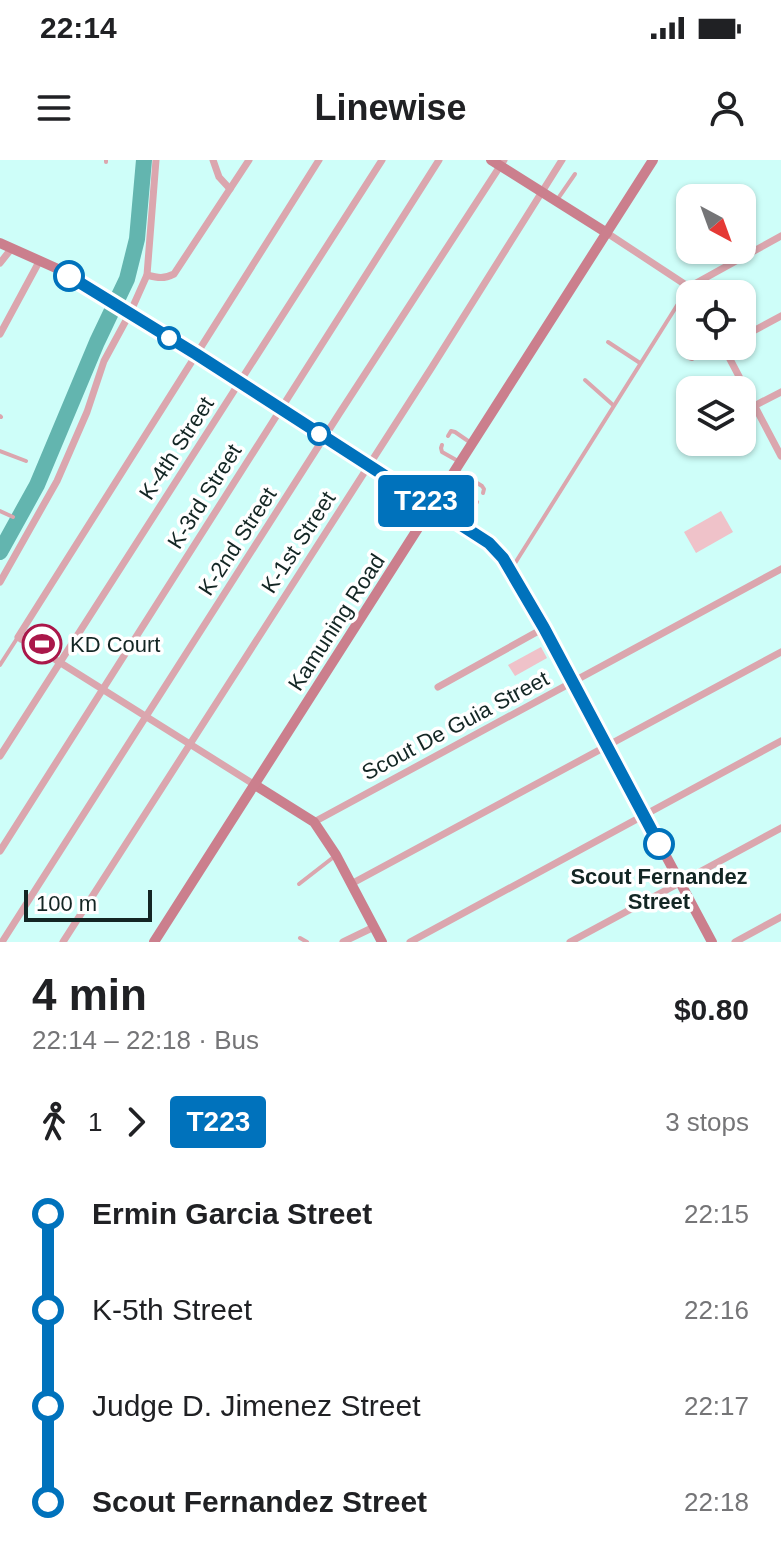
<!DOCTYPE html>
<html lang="en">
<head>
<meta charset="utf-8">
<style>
  body { margin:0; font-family:Helvetica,sans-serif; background:#f6f6f6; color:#202124; height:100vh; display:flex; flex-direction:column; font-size:30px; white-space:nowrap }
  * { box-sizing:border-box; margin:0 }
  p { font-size:26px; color:#757577 }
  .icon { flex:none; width:44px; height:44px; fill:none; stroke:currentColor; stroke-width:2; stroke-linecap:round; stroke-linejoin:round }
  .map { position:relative; height:782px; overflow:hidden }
  .details { display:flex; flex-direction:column; background:#fff; flex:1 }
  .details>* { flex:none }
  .badge { padding:0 16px; border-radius:6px; font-size:28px; line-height:52px }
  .needle { width:52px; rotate:139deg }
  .fabs { position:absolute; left:676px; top:24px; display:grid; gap:16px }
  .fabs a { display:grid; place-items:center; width:80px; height:80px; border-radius:16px; background:#fff; box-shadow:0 2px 6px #0004; font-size:40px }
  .scale { position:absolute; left:24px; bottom:20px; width:128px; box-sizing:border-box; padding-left:8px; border:4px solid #132624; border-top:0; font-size:22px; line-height:28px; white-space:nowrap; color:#132624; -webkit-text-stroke:6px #fff; paint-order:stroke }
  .map>.badge { position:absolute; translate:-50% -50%; box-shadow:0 0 0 4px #fff }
  .legs { display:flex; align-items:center; gap:12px; height:88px; padding:0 32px; font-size:26px }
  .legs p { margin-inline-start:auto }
  .head { display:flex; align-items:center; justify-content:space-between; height:136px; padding:0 32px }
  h1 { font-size:44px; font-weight:700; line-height:60px }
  ul { padding:0 32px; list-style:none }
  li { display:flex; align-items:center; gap:28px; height:96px; font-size:30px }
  li i { display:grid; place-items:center; width:12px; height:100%; margin:0 10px; background:currentColor }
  li i::after { content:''; width:20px; height:20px; margin:-10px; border:6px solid; border-radius:50%; background:#fff }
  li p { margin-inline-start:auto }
  li:first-child i { background:linear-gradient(#0000 50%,currentColor 0) }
  li:last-child i { background:linear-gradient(currentColor 50%,#0000 0) }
  .status { display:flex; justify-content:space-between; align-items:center; height:56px; padding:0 40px; background:#fff; direction:ltr }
  .status svg { height:22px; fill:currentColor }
  header { display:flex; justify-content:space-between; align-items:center; height:104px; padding:0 32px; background:#fff; font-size:36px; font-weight:700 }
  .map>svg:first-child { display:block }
</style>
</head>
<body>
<div class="status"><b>22:14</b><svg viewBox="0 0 49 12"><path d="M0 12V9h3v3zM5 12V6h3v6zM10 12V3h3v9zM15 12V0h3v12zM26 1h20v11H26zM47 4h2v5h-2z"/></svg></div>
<header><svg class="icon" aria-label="menu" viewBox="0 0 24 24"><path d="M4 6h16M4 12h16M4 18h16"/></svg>Linewise<svg class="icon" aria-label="person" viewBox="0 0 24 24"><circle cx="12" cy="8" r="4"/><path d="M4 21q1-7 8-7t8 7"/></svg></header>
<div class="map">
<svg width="781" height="782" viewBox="0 0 781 782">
  <rect width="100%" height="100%" fill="#cefef9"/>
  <g fill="#efc2c9">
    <polygon points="721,351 733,372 696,393 684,372"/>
    <polygon points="541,487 547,498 515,516 508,505"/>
  </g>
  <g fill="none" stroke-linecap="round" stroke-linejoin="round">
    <polyline stroke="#63b5af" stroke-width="16" points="0,392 37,325 97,182 127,119 137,79 144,0"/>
    <polyline stroke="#a9d3ce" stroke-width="7" stroke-dasharray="7 3.5" stroke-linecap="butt" points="21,479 56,500"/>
    <g stroke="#dba6ae" stroke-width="4">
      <polyline points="106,2 106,0"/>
      <polyline points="557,40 575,14"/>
      <polyline points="608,182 640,203"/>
      <polyline points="690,183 685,191 689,198 692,199 711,186"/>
      <polyline points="585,220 613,245"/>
      <polyline points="0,256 1,257"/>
      <polyline points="448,276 451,271 455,272 471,283"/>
      <polyline points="442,285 441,288 442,292 458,301"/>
      <polyline points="0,291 26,301"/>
      <polyline points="456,310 482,326 484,329 483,333"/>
      <polyline points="446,328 474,347"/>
      <polyline points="0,351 13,357"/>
      <polyline points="449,354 463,333"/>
      <polyline points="462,364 477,342"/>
      <polyline points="512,408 688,128"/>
      <polyline points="0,505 18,477"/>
      <polyline points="299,724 335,696"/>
      <polyline points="300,778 307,782"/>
    </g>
    <g stroke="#dba6ae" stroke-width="7">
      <polyline points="213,0 219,17 230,29"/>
      <polyline points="607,73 689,127 695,134"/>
      <polyline points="0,103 12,88"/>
      <path d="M 147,115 C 158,118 164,119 174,114 L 249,0"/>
      <polyline points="689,127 781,76"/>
      <polyline points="0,174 40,100"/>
      <polyline points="742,177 781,156"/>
      <polyline points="723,186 781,296"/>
      <polyline points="754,246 781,232"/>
      <polyline points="0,422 57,321 87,252 104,201 130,153 147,115 156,0"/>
      <polyline points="21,479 18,477 319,0"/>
      <polyline points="56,500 255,625"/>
      <polyline points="438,527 544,468"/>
      <polyline points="0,596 382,0"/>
      <polyline points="314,662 781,409"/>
      <polyline points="0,691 439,0"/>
      <polyline points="351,724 781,492"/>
      <polyline points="2,782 339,254 504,0"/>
      <polyline points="63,782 432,207 562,0"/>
      <polyline points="343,782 374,767"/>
      <polyline points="410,782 781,581"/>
      <polyline points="570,782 781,668"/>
      <polyline points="735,782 781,757"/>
    </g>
    <g stroke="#cb7f8d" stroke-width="10">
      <polyline points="491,0 607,73"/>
      <polyline points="0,83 58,109 103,136 489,383 503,398 544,468 712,782"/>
      <polyline points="255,625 314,662 336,695 382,782"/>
      <polyline points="154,782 653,0"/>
    </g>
  </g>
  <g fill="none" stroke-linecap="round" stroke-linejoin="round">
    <defs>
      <polyline id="line-1" points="69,116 196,194 489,383 503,398 544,468 659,684"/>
    </defs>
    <use href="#line-1" stroke="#fff" stroke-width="18"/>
    <use href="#line-1" stroke="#0072bc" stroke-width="12"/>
  </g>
  <defs>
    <symbol id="stadium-ring" viewBox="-11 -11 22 22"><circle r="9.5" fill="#fff" stroke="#aa174a" stroke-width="1.5"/><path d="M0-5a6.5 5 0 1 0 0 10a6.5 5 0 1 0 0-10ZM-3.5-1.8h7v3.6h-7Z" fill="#aa174a"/></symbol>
  </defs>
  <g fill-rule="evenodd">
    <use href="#stadium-ring" x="20" y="462" width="44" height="44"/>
  </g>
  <g fill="#fff" stroke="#0072bc" stroke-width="4">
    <circle cx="69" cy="116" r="14"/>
    <circle cx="169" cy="178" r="10"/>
    <circle cx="319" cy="274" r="10"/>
    <circle cx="659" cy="684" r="14"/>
  </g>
  <g text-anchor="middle" stroke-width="7" stroke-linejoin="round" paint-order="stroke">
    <g font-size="22" fill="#132624" stroke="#fff">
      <text transform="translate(176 288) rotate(-57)" y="8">K-4th Street</text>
      <text transform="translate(204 336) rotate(-58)" y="8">K-3rd Street</text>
      <text transform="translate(237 381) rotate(-57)" y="8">K-2nd Street</text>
      <text transform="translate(298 382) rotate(-57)" y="8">K-1st Street</text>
      <text transform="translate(336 462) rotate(-57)" y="8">Kamuning Road</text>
      <text transform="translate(455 565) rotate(-28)" y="8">Scout De Guia Street</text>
    </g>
    <g font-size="22" fill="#132624" stroke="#fff" text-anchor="start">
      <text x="70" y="492">KD Court</text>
    </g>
    <g font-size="22" font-weight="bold" fill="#132624" stroke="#fff">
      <text x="659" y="724">Scout Fernandez<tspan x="659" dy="25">Street</tspan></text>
    </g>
  </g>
</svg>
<div class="fabs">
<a><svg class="needle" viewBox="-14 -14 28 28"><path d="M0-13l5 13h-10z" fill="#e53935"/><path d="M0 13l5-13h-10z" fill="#757577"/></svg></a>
<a><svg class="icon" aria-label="locate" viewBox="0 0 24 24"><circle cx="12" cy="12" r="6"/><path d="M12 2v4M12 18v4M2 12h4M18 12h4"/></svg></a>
<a><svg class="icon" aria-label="layers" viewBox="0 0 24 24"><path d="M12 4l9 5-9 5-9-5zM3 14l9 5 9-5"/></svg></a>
</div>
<div class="scale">100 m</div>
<b class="badge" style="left:426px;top:341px;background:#0072bc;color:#fff">T223</b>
</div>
<section class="details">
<div class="head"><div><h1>4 min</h1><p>22:14 – 22:18 · Bus</p></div><b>$0.80</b></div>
<div class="legs"><svg class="icon" aria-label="walk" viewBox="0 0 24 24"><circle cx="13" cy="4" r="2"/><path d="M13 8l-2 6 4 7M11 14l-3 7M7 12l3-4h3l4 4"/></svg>1<svg class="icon" aria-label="forward" viewBox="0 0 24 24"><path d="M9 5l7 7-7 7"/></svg><b class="badge" style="background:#0072bc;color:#fff">T223</b><p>3 stops</p></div>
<ul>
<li><i style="color:#0072bc"></i><b>Ermin Garcia Street</b><p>22:15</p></li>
<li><i style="color:#0072bc"></i><span>K-5th Street</span><p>22:16</p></li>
<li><i style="color:#0072bc"></i><span>Judge D. Jimenez Street</span><p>22:17</p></li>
<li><i style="color:#0072bc"></i><b>Scout Fernandez Street</b><p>22:18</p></li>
</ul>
</section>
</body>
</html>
